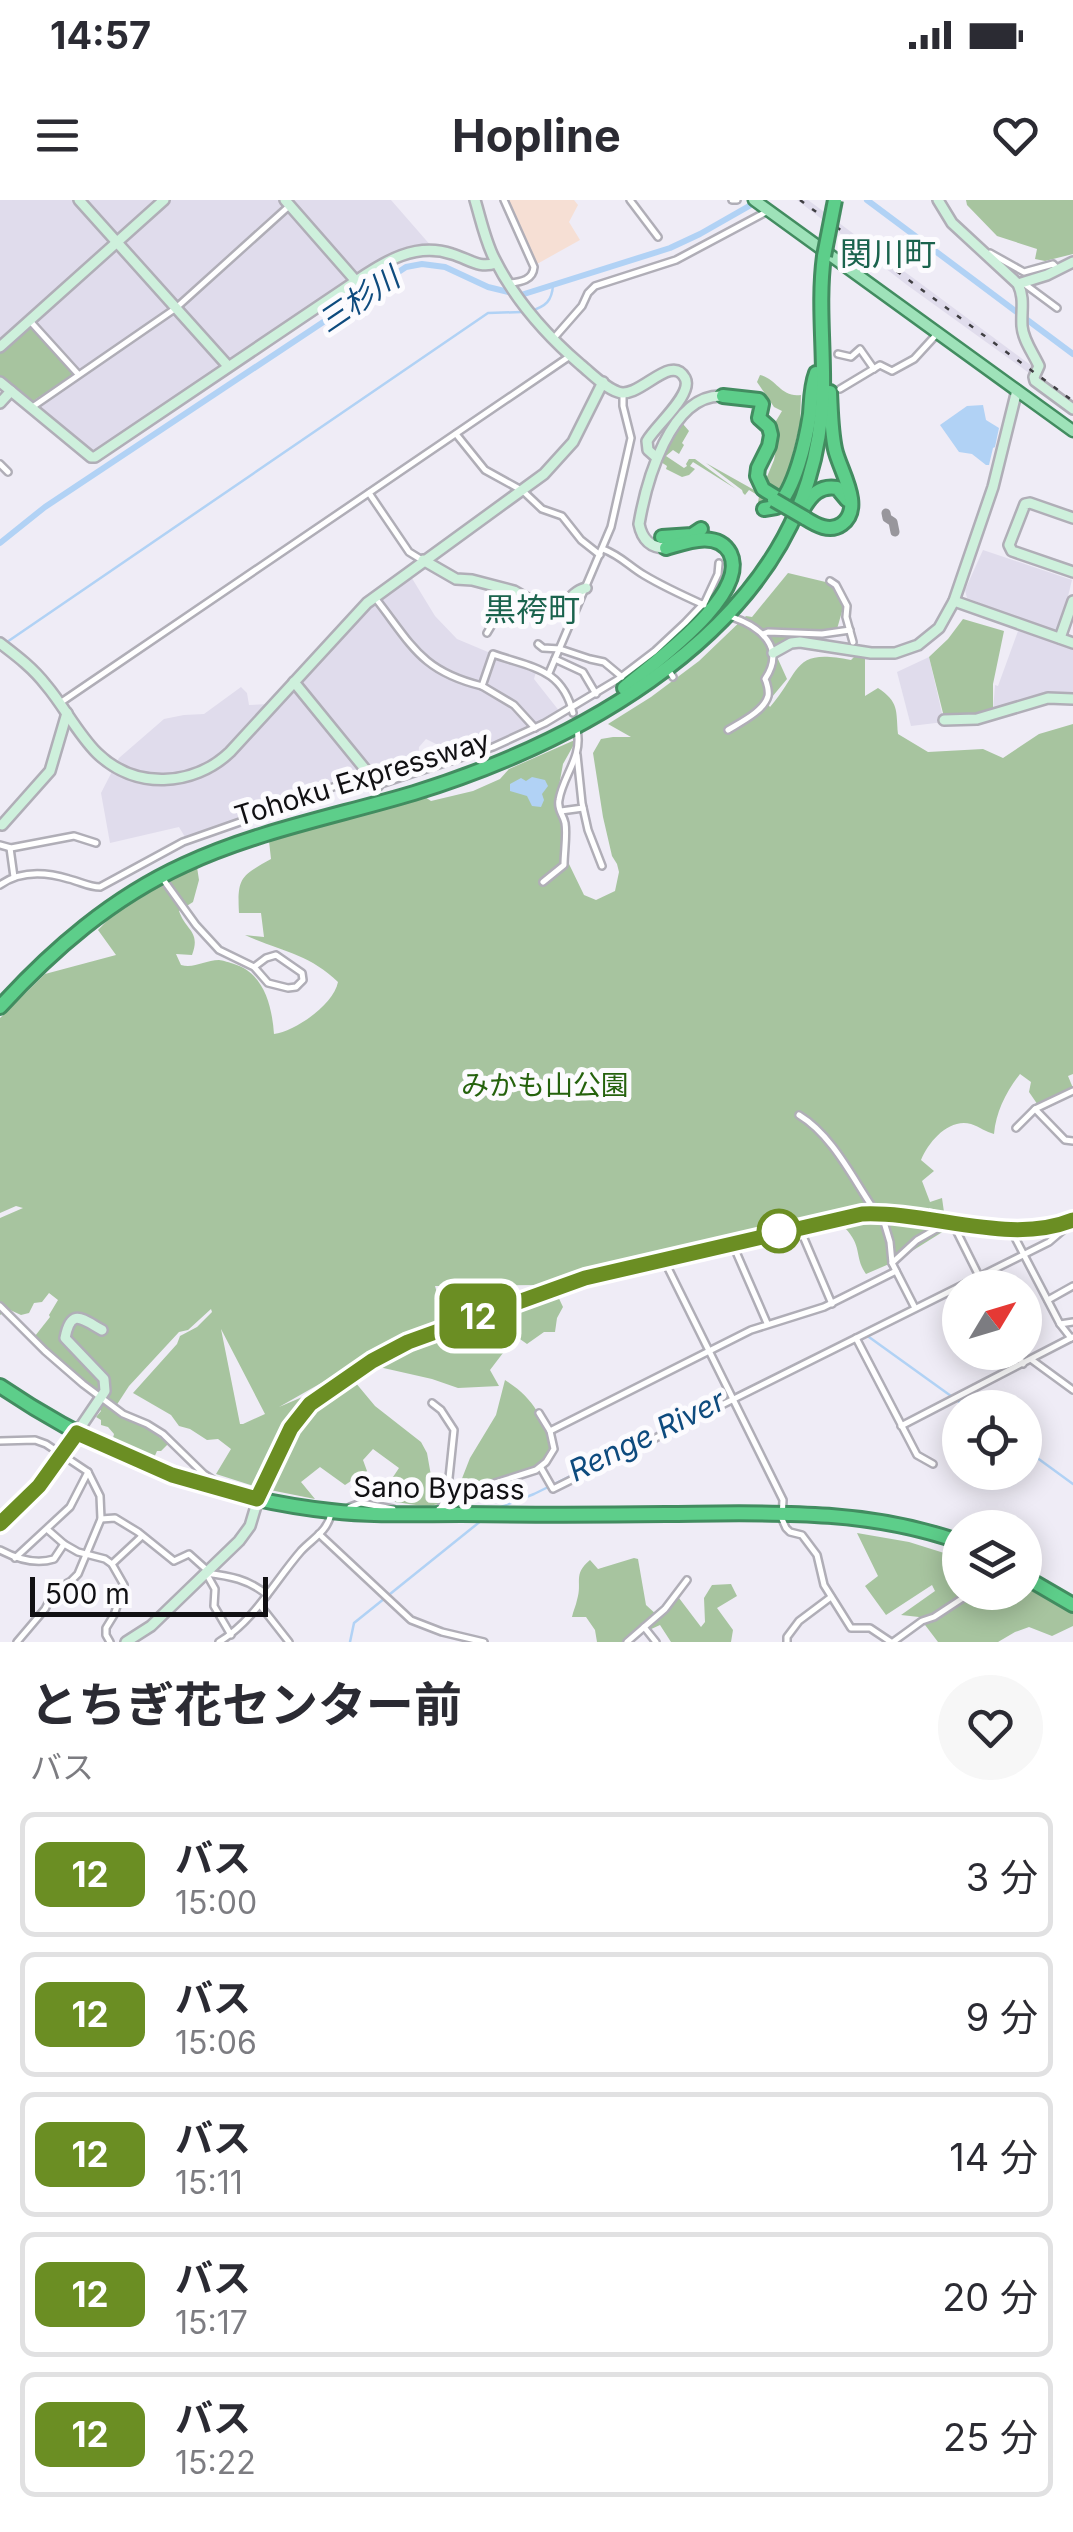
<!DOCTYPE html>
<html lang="ja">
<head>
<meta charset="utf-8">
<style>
  body { margin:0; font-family:Inter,"Noto Sans JP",sans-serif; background:#f7f7f7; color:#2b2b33; height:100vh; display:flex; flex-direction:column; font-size:38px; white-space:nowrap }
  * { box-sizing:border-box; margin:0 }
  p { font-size:32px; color:#7c7c81 }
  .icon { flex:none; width:55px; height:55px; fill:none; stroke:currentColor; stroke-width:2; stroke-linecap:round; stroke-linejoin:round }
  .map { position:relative; height:1442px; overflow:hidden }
  .drawer { display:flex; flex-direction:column; background:#fff; flex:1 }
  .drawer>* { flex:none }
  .badge { padding:0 20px; border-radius:15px; font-size:35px; line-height:65px }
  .needle { width:65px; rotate:52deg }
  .buttons { position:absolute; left:942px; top:1070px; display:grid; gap:20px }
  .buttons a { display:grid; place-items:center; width:100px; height:100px; border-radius:50%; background:#fff; box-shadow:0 5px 25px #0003; font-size:50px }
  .scale { position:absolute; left:30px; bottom:25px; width:238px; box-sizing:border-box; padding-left:10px; border:5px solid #111013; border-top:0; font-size:28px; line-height:35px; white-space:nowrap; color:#111013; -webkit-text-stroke:8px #fcfbfe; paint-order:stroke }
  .map>.badge { position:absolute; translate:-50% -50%; box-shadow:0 0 0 5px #fff }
  .round { display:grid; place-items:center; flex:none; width:105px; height:105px; border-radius:52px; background:#f7f7f7 }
  .overview { display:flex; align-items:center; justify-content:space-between; height:170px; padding:0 30px }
  h1 { font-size:48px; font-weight:700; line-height:75px }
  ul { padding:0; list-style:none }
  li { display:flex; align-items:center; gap:30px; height:125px; margin:0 20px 15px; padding:0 10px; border:5px solid #e1e1e2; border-radius:15px }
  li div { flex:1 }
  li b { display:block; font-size:38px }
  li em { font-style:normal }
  li .badge { min-width:110px; font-weight:700; text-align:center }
  .status { display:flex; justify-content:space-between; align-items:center; height:70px; padding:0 50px; background:#fff; direction:ltr }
  .status svg { height:28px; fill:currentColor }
  header { display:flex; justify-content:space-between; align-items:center; height:130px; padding:0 30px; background:#fff; font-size:45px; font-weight:700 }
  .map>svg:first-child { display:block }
</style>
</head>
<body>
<div class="status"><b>14:57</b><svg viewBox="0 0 49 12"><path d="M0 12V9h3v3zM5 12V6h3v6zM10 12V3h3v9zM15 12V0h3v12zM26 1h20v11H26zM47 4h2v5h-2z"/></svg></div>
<header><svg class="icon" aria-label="menu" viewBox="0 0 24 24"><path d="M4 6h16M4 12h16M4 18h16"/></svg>Hopline<svg class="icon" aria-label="heart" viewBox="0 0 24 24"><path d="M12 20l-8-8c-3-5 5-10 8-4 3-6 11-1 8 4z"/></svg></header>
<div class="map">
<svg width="1073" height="1442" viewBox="0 0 1073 1442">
  <rect width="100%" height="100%" fill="#efecf6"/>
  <g fill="#e0dcec">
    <polygon points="0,0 391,0 432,47 400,51 387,56 92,254 40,211 40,206 81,177 27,118 0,141"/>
    <polygon points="797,0 808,0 1036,169 1034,174 1029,173 907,85"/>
    <polygon points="983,350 1072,380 1060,429 1054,432 967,398 965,390"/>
    <polygon points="410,375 435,416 457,439 536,472 534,479 560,512 506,540 462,557 426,539 419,547 418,562 412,570 381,582 359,582 292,596 258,614 185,637 179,627 110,643 101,593 119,558 164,519 184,515 204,514 241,487 247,493 249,505 269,504 359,414"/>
    <polygon points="1018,431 1073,448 1073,496 993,512 995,485 998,486"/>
    <polygon points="929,457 944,522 911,526 897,472"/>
  </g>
  <polygon fill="#f6dfd4" points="505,0 574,0 578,5 569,22 580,40 537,64"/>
  <g fill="#a7c49f" fill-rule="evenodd">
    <polygon points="966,0 1073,0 1073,54 1045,61 1035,59 1037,49 997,36 967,5"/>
    <polygon points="30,126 74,174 30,203 0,179 0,152"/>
    <path d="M 760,175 C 777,179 781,198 801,195 L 800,224 L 789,269 L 790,274 L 785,292 L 775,306 L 764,307 L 758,303 L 759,296 L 749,290 L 745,295 L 743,293 L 742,290 L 706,263 L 774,301 L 776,296 L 767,290 L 764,284 L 774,260 L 779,233 L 773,226 L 782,211 L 774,207 L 757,182 Z"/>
    <polygon points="683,224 689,231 682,243 684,245 679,254 673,250 666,256 684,268 687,266 686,264 689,259 695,259 736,289 693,262 690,266 695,269 689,275 682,277 666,269 667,266 658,260"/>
    <path d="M 788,373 L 834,384 L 843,408 L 835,436 C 810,439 796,434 773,448 L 787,479 L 767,503 L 770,507 C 802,470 792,448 851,460 L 856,455 L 865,459 L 865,496 L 878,488 C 899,502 896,510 898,534 L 928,552 L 983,549 L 1003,558 L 1039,534 L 1073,524 L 1073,874 L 1068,876 L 1073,888 L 1073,895 L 1042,911 L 1029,892 L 1031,882 L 1020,874 C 1006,892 996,912 994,934 C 986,932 980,927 971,924 C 949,918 929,941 921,960 L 934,971 L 922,981 L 930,1002 L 942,998 L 944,1012 L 929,1008 L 929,1014 L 872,1010 L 833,1016 L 543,1085 L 435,1086 L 445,1120 L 388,1145 L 279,1207 L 335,1183 L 287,1232 L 269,1265 L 260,1288 L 216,1274 L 231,1249 L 218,1239 L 207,1240 L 190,1229 L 179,1226 L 171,1215 L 133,1193 L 177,1144 L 180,1136 L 197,1127 L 212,1112 L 211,1109 L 188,1130 L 179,1132 L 129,1186 L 116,1206 L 60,1160 L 35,1136 L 50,1117 L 49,1115 L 58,1100 L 49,1093 L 42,1102 L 34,1103 L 29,1113 L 21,1115 L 8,1109 L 0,1115 L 0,1018 L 23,1008 L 16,1006 L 0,1013 L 0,818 L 45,774 L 116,755 L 98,730 L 126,701 L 197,667 L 199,680 L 193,702 L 179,711 C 186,731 201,731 192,755 L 176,754 L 181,765 C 194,769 205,760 219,760 C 222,760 231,763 234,764 C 264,773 272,806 274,834 C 296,831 334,804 338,782 C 310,754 280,751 245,735 L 264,737 L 261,713 L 239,713 C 237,677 241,676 271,659 L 269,641 L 425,597 L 431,601 L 473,591 L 500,579 L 509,569 L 577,539 L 563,564 L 555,607 L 562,622 L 562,643 L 569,664 L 584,695 L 596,700 L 615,691 L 619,672 L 617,664 L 612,656 L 603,617 L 593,553 L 601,539 L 613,537 L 631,537 L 608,524 L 651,497 L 699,461 L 746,416 L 752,417 ZM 221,1129 L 265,1214 L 243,1224 L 240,1224 Z"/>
    <polygon points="963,419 1004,431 993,484 993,512 977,518 944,517 929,457 948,439"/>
    <path d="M 871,1022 L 944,1031 L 896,1061 L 866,1074 C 854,1057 863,1047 845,1028 Z"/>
    <polygon points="555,1090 563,1107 557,1118 555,1132 544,1132 527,1144 517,1137 512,1141 490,1170 499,1186 458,1188 432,1179 379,1167 436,1138 506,1111 517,1115 532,1103"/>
    <path d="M 505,1180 C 535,1199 541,1217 555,1248 L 555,1256 L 545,1269 L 496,1284 L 452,1304 L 470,1258 L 496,1215 Z"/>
    <path d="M 355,1182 L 375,1206 L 421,1242 L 427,1253 L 433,1287 L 444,1302 C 429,1309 411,1304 395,1302 L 400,1288 L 391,1280 L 399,1268 L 373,1249 L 363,1260 L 367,1271 L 355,1285 L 351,1281 L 345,1285 L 320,1267 L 301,1282 L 315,1299 L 270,1290 C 284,1247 312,1202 355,1182 Z"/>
    <path d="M 102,1202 C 123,1218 148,1226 168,1244 L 161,1251 L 157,1251 L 153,1260 L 144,1259 L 111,1246 L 114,1234 L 108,1227 L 101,1225 L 101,1220 L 96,1217 L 101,1211 L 98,1207 L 102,1206 Z"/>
    <polygon points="857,1333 909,1342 960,1358 960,1392 1025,1392 1025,1387 1073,1414 1073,1426 1052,1436 1029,1427 1015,1432 998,1442 938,1442 919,1417 901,1415 935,1391 932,1385 886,1415 865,1386 878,1376"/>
    <path d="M 634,1358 L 638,1359 L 646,1405 L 658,1416 L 679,1398 L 701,1427 L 705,1422 L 704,1398 L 712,1385 L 731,1384 L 737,1396 L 717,1408 L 733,1430 L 731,1442 L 671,1442 L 660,1425 L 636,1436 L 633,1442 L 597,1442 L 595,1430 L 586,1417 L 572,1417 C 573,1411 576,1406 577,1400 C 583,1382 572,1375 590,1360 L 598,1369 Z"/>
  </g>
  <g fill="#b1d2f5">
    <polygon points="983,205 986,220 999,228 995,247 993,248 989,265 986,265 972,254 959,252 940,225 967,206"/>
    <polygon points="532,577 545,580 548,586 542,594 544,600 541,607 532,606 527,596 510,591 510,584 521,578 526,581"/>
  </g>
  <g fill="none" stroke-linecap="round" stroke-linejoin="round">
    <g stroke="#b1d2f5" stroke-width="2.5">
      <path d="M 531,111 C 546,106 552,101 553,85"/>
      <polyline points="7,442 488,113 522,112"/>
      <polyline points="958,1201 967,1208"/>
      <polyline points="1025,1249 1073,1284"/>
      <polyline points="496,1309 534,1294 862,1132 951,1196"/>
      <polyline points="350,1442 354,1423 482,1320"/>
    </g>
    <g stroke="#b1d2f5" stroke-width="6">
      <polyline points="867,0 1073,154"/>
      <polyline points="0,343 45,307 406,67 422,64 445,67 488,87 521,95 670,48 700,34 758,1"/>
    </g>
    <polyline stroke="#98969c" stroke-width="9" points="886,313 887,318 893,322 895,332"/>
    <defs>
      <g id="street">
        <path d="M 504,0 L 534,67 C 533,80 521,82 510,83"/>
        <polyline points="630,0 658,37"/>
        <polyline points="732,0 737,0"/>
        <polyline points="990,53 1024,72 1053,64 1058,69"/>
        <polyline points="1026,85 1057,108"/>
        <polyline points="30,121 78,174"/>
        <polyline points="554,138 582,106 588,93 595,86 676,60 766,12"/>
        <polyline points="838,154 851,157 860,149 874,169"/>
        <polyline points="840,189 880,165 892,171 914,159 936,135"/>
        <polyline points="31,208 176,108 288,7"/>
        <polyline points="456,234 485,270 523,291 542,309 562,316 581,340 600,355"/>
        <polyline points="0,264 8,272"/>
        <polyline points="369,293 409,352 422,360"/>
        <path d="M 603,349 C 621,356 629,366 644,375 C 664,387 684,396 704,405"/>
        <polyline points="830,381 836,385 847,406 846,417 853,442"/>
        <path d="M 376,399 C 412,445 421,471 482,486"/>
        <polyline points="487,433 512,391"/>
        <polyline points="763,434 768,432 822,434 850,430"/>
        <polyline points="538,444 543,448 560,449 590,459 604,462 622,477"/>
        <polyline points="555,459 583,472 596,494"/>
        <polyline points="549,473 611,327 631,238 623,206 623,194"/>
        <polyline points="671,474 673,477"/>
        <polyline points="60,503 570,156"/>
        <path d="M 535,528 L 514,505 L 482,486 L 493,454 C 532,468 562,468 573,513"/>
        <path d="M 728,530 C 741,522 764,511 768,496 C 769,491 767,483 765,479 C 786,448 761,427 732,417"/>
        <polyline points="577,555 582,603 588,630 602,666"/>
        <polyline points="561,611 583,608"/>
        <polyline points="0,645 11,648 74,636 96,643"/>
        <polyline points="10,648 14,677"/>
        <polyline points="165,682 196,725 219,750 254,767 268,783 288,788 296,787 303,780 302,773 276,755 266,758 254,767"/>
        <path d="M 543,682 L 564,665 C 564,652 567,635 565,623 C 563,614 557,610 559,600 C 563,575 583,557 577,530"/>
        <path d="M 0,685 C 21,670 46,672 69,679 C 81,682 89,687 100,687 L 183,642 L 257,616 L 290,599 L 351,582 L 378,585 L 493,547 L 545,523 L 617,480 L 655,451 L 685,423 L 705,402 L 718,374 L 719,363"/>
        <polyline points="1035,909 1065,940 1073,941"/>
        <path d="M 799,915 C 832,935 852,977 873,1008"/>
        <polyline points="1016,928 1035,909 1073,891"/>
        <polyline points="884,1022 890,1042 892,1063 915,1108"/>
        <polyline points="953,1024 985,1088"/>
        <polyline points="800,1029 832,1104"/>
        <polyline points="1011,1030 1060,1124 1071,1138"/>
        <polyline points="733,1045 767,1123"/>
        <polyline points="665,1062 783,1300 782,1319 786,1328 790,1332 802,1335 817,1355 824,1385 851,1428 870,1428 891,1442"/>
        <polyline points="892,1063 917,1040 945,1024"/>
        <polyline points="1048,1100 1073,1086"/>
        <polyline points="0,1106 45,1151 83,1184 123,1214 147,1224 163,1234 204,1274 219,1284"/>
        <polyline points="1060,1124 1073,1122"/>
        <polyline points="856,1138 917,1255 933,1264"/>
        <polyline points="1017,1152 1023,1164"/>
        <polyline points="1032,1160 1073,1190"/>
        <polyline points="432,1203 441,1210 454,1230 447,1297 441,1307"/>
        <polyline points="901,1226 1073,1137"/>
        <polyline points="550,1231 751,1130 824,1107 896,1071"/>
        <polyline points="0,1241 35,1240 46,1244 88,1272 100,1296 101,1319 78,1374 71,1381 55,1390 45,1409 17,1442"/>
        <polyline points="541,1268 553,1289 1049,1042 1070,1024"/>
        <polyline points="350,1307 361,1303 393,1309"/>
        <polyline points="439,1309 452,1306 492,1284 536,1270 546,1262 554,1249 550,1231 539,1213"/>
        <polyline points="101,1319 115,1318 138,1332 174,1361 189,1354 208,1371"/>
        <polyline points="48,1330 64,1344"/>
        <polyline points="319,1334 411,1420 442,1432 484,1442"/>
        <path d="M 0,1350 C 17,1359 35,1365 54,1359 L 64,1344 L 78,1352 L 105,1359 L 112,1364 L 124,1385 L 114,1415 L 106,1428 L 106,1435 L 110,1442"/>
        <polyline points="15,1358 70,1307 88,1272"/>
        <polyline points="112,1364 141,1337"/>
        <polyline points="206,1373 215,1389 214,1406 231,1435"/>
        <path d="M 206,1373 C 229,1376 249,1379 267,1395"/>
        <polyline points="1013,1392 1020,1392"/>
        <polyline points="260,1405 289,1442"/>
        <polyline points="644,1427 656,1442"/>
        <path d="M 219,1442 C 255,1420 274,1382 301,1351 C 312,1339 327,1332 331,1314"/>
        <polyline points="627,1442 665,1409 687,1380"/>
        <polyline points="787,1442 787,1437 799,1421 831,1397"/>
        <polyline points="893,1442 922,1421 934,1417 972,1392"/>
      </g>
      <g id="secondary">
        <polyline points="79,0 228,166"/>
        <path d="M 475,0 C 481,20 485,40 494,58 C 515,100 546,135 581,165 C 592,174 604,187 618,192 C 639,200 671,152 685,178 C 694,194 655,226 647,241 L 648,250 L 657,258"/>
        <path d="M 938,0 L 952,23 L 1018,84 C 1025,99 1021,110 1022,126 C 1023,140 1033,153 1039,166 L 1034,177 L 1035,181 L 1073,209"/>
        <path d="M 356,81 C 385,61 416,42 452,54 C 469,59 479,69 496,63"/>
        <polyline points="1018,84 1047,75 1073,62"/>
        <polyline points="0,147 164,0"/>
        <polyline points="0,182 91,257 95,257 356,81 285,0"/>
        <polyline points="0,203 11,191"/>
        <polyline points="1073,318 1030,303 1025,304 1009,345 1012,351 1073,372"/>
        <path d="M 666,348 C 650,348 642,339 639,324 C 646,283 670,193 723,196"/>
        <path d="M 423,360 L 456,379 L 472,380 L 514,391 L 554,414 C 567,408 568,393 586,388"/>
        <polyline points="954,401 1073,443"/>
        <polyline points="1060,438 1073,401"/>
        <path d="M 0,443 C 17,456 33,468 46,485 C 64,506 77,533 97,553 C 135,590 193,587 230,552 L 367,403 L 544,274 L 573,242 L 603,182"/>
        <polyline points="773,453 791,443 800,442 871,453 895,453 918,445 939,428 954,401 993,287 1017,190"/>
        <polyline points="294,482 378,585"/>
        <polyline points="944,520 977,519 1048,498 1073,499"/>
        <polyline points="2,625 50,571 67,513"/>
        <path d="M 0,1324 L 46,1278 L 105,1191 L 104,1179 L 65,1138 C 71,1107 82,1119 102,1130"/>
        <path d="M 126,1442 L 151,1426 L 239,1341 L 250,1326 L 262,1286 L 300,1216 L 321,1196 L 372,1161 L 421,1137 L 585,1078 L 848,1016 C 923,1006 1002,1048 1073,1020"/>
      </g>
      <polyline id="primary" points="754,0 1073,231"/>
      <g id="highway">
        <polyline points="723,196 759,200 762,204 759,218 769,227 771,235 769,246 758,268 757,276 763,289 776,297"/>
        <path d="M 764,309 L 776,307 C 795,290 806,240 810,214 C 811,200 811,186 816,173"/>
        <path d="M 803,309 C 811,295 820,285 837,288 L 847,300"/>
        <path d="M 805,318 C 816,325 830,333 842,324 C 865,307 839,269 835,249 C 831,230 831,211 830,192"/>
        <polyline points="662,337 692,335 701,329"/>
        <path d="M 624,488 C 650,465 751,395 730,353 C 717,329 684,343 666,348"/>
        <path d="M 0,807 C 53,749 112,698 184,665 C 257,631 337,616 414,593 C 569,545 757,446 808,281 C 817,252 822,222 823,191 C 824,146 818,101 824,56"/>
        <path d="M 0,1186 C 100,1254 211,1298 331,1311 C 374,1316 418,1314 461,1314 C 529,1315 598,1315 666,1314 C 766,1313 865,1308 960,1342"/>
        <polyline points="1025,1377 1073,1405"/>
      </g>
    </defs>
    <use href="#street" stroke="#b0aeb7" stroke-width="10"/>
    <use href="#secondary" stroke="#b0aeb7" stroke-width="14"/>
    <use href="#primary" stroke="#428c60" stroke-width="15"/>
    <use href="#highway" stroke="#428c60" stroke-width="18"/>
    <use href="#street" stroke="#fff" stroke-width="5"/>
    <use href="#secondary" stroke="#cef0dc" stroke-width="9"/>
    <use href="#primary" stroke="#9ee2b9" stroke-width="10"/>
    <use href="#highway" stroke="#5dce8a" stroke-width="12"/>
    <polyline stroke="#403f43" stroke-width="2.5" stroke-dasharray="5 10" stroke-linecap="butt" points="800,0 1073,201"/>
    <defs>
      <polyline id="street-bridge" points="873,1008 884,1022"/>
      <g id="highway-bridge">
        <polyline points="824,56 835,0"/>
        <polyline points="774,300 805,318"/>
      </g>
    </defs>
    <use href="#street-bridge" stroke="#b0aeb7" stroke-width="10" stroke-linecap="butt"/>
    <use href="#highway-bridge" stroke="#428c60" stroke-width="18" stroke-linecap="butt"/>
    <use href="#street-bridge" stroke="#fff" stroke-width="5"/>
    <use href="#highway-bridge" stroke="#5dce8a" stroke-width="12"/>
  </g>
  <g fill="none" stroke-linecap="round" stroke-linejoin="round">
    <defs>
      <path id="line" d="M 0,1324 L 39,1286 L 77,1233 L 172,1275 L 257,1299 L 291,1228 L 310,1204 L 372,1161 L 408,1142 L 585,1078 L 862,1014 C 930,1011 1010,1046 1073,1020"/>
    </defs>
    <use href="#line" stroke="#fff" stroke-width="22"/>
    <use href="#line" stroke="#6b8e23" stroke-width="15"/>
  </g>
  <circle fill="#fff" stroke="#6b8e23" stroke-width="5" cx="779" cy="1031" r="20"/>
  <g text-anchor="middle" stroke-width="10" stroke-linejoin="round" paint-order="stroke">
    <g font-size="28" fill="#111013" stroke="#fcfbfe">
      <text transform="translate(362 578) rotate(-17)" y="10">Tohoku Expressway</text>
      <text transform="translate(439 1288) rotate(1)" y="10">Sano Bypass</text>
    </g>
    <g font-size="28" fill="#25620d" stroke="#fcfbfe">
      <text x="545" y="895">みかも山公園</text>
    </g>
    <g font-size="30" font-style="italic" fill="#0e4b7e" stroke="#fcfbfe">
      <text transform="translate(359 100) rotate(-34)" y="10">三杉川</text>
      <text transform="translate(647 1236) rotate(-26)" y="10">Renge River</text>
    </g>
    <g font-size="32" fill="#1a634d" stroke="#fcfbfe">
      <text x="888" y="65">関川町</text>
      <text x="532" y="421">黒袴町</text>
    </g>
  </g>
</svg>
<div class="buttons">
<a><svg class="needle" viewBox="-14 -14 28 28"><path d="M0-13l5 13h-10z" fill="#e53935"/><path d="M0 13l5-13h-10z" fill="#7c7c81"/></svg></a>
<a><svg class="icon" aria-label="locate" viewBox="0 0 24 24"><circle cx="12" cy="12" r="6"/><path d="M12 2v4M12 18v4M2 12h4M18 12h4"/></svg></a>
<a><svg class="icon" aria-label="layers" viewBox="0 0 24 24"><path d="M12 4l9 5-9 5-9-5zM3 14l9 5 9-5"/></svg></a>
</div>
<div class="scale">500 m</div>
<b class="badge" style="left:478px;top:1116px;background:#6b8e23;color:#fff">12</b>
</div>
<section class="drawer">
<div class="overview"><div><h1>とちぎ花センター前</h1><p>バス</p></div><a class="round"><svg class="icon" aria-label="heart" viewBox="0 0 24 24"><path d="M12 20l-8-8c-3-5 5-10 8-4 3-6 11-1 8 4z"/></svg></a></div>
<ul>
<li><span class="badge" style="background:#6b8e23;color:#fff">12</span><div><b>バス</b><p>15:00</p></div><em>3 分</em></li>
<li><span class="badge" style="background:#6b8e23;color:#fff">12</span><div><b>バス</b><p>15:06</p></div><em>9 分</em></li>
<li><span class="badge" style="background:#6b8e23;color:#fff">12</span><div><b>バス</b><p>15:11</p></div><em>14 分</em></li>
<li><span class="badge" style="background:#6b8e23;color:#fff">12</span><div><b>バス</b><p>15:17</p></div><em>20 分</em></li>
<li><span class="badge" style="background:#6b8e23;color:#fff">12</span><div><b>バス</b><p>15:22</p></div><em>25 分</em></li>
</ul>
</section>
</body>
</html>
